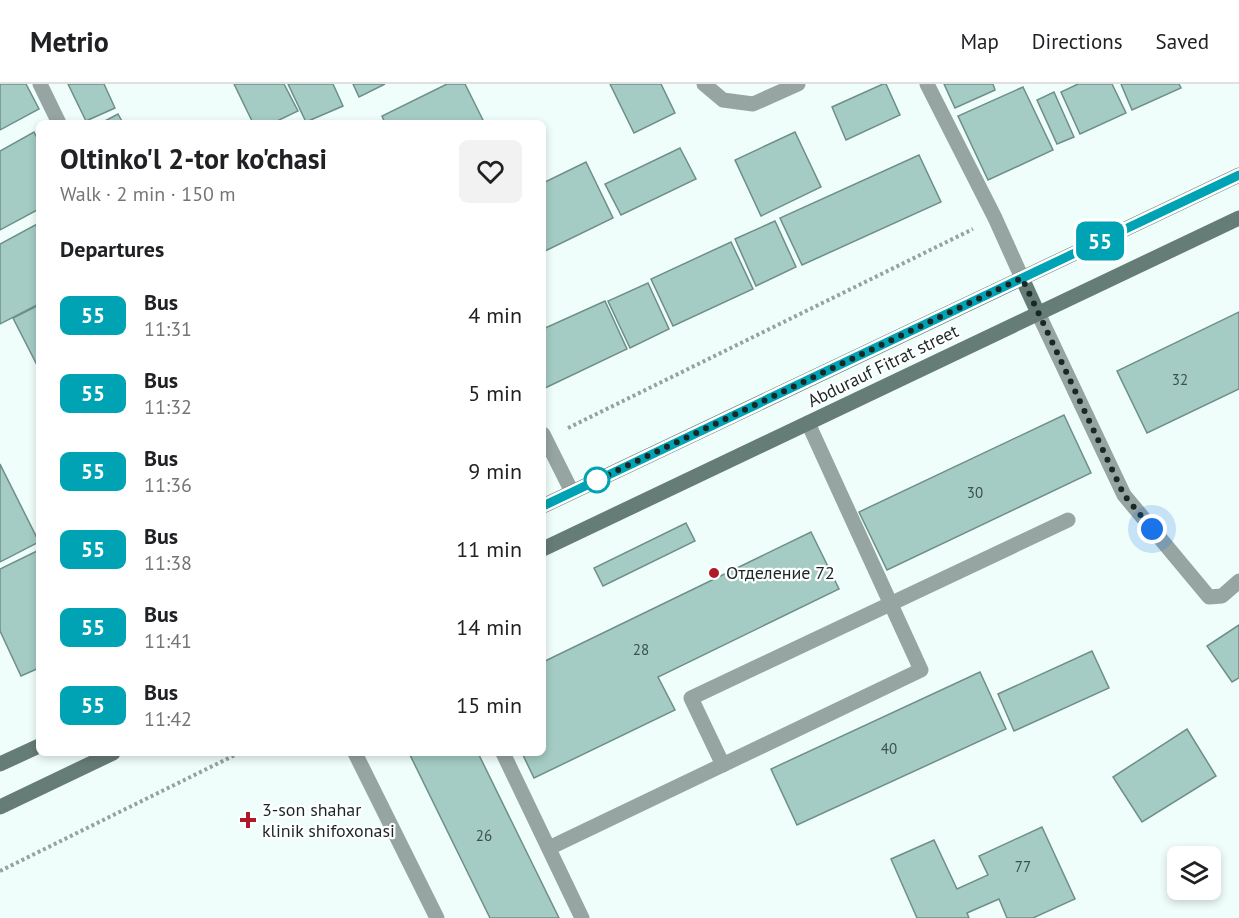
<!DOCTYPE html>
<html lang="en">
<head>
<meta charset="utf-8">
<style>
  body { margin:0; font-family:"PT Sans",sans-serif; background:#f2f2f2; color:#202124; height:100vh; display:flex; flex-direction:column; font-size:22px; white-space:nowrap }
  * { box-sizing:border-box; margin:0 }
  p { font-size:20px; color:#757577 }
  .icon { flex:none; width:33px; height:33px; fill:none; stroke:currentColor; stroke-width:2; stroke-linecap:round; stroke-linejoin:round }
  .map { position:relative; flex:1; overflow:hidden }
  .details { position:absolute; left:36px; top:36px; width:510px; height:636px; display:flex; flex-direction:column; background:#fff; border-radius:9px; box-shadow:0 3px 9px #0003 }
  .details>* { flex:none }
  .badge { padding:0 12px; border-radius:9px; font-size:21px; line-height:39px }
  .tools { position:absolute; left:1167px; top:762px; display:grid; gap:12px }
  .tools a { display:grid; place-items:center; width:54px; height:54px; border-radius:9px; background:#fff; box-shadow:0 3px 9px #0003; font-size:30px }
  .you { position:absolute; width:30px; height:30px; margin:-15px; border:4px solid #fff; border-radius:50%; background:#1a73e8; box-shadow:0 0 0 9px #1a73e833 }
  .map>.badge { position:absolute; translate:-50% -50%; box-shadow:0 0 0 3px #fff }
  h2 { padding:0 24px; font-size:22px; line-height:54px }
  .round { display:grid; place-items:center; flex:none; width:63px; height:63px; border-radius:9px; background:#f2f2f2 }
  .head { display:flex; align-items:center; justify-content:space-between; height:102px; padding:0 24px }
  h1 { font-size:28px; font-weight:700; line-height:45px }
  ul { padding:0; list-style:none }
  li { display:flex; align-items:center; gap:18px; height:78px; padding:0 24px }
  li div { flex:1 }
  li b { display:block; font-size:22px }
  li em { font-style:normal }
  li .badge { min-width:66px; font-weight:700; text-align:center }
  header { display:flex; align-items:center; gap:36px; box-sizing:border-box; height:84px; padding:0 30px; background:#fff; border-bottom:2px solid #e0e0e0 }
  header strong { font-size:28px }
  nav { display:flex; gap:33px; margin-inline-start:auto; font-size:21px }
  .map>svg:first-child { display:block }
</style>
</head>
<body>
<header>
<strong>Metrio</strong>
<nav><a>Map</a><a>Directions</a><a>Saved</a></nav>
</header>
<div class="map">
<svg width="1239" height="834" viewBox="0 0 1239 834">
  <rect width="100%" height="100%" fill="#f0fefb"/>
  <g fill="#a4ccc4" stroke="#6e8f88" stroke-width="1.5">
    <polygon points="0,0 26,0 39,25 0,46"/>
    <polygon points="68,0 104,0 115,24 86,37"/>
    <polygon points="234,0 284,0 298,27 273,39 253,39"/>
    <polygon points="288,0 333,0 343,22 306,38"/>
    <polygon points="353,0 385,0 359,13"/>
    <polygon points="447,0 465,0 483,36 476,39 385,39 382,32"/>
    <polygon points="610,0 661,0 675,29 634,49"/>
    <polygon points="883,0 886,0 900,31 846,56 832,23"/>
    <polygon points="944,0 993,0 995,6 955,24"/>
    <polygon points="1078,0 1112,0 1126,29 1080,50 1061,8"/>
    <polygon points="1121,0 1179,0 1181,4 1132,26"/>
    <polygon points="1023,3 1053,66 988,96 958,32"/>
    <polygon points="1054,8 1074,53 1057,60 1037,16"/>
    <polygon points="118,30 123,39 101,39"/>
    <polygon points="34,48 39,58 39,125 0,146 0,67"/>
    <polygon points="795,48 821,103 761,132 735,76"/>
    <polygon points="680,64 696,95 621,131 605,100"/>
    <polygon points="919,71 941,118 802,181 780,134"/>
    <polygon points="586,78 613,134 543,168 543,99"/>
    <polygon points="775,137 796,183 756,202 735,155"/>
    <polygon points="39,139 39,220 0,240 0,160"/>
    <polygon points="731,158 753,205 673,242 651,195"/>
    <polygon points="648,199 669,245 630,264 608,217"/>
    <polygon points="605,217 627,265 543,305 543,245"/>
    <polygon points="39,221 39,285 13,234"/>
    <polygon points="1239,228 1239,305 1147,349 1117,287"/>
    <polygon points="1064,331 1091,389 887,486 859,428"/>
    <polygon points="0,380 39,458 0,478"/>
    <polygon points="686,439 695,457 603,502 594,484"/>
    <polygon points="811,448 839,505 658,593 675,626 534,694 522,669 543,669 543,578"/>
    <polygon points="39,466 39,584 21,592 0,547 0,485"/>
    <polygon points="1239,541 1239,594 1232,598 1207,562"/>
    <polygon points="1092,567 1109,604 1014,647 998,610"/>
    <polygon points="980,588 1006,645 797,741 771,685"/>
    <polygon points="1187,645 1216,692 1142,738 1113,693"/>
    <polygon points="409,669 478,669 559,834 490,834"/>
    <polygon points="1042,743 1075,815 1033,834 1007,834 999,815 967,829 969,834 917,834 891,775 934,756 957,805 988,791 979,772"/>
  </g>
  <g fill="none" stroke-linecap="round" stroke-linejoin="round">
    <g stroke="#95a3a0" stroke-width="4" stroke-dasharray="3 3" stroke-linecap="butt">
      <polyline points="568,344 973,145"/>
      <polyline points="0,787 239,669"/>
    </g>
    <g stroke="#96a5a2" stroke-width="15">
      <polyline points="704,0 723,16 753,20 798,0"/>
      <polyline points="927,0 995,134 1022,194"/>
      <polyline points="1038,229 1124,411 1209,513 1222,512 1239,497"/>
      <polyline points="543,350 572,408"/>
      <polyline points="355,669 437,834"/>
      <polyline points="503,669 582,834"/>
      <polyline points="723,681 691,614 1068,436"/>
      <polyline points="549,764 921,586 808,339"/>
    </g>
    <polyline stroke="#96a5a2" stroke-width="15" points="40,0 59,39"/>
    <g stroke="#667c77" stroke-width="15">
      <polyline points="1022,194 1038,229"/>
      <polyline points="543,422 1239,91"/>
      <polyline points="543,465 1239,134"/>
      <polyline points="0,680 39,662"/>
      <polyline points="0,723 113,669"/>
    </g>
  </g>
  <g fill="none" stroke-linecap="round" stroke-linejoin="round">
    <defs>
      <polyline id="line" points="543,422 1239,91"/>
    </defs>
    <use href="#line" stroke="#fff" stroke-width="14"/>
    <use href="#line" stroke="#00a3b4" stroke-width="9"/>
    <polyline stroke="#1a2825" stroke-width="6" stroke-dasharray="0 10.8" points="597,396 593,398 1022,194 1124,411 1152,445"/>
  </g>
  <circle fill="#fff" stroke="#00a3b4" stroke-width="3" cx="597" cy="396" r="12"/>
  <g fill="#ae1a27" stroke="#fff" stroke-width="2">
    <circle cx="714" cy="489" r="6"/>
    <path d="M245 727h6v6h6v6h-6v6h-6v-6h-6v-6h6z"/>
  </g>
  <g text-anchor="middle" stroke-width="4.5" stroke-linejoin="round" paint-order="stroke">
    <g font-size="15" fill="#3c514d">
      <text x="1180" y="301">32</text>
      <text x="975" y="414">30</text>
      <text x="641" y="571">28</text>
      <text x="889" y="670">40</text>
      <text x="484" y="757">26</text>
      <text x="1023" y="788">77</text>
    </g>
    <g font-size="18" fill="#1a2825" stroke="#fff">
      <text transform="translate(883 282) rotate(-26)" y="6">Abdurauf Fitrat street</text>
    </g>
    <g font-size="18" fill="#1a2825" stroke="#fff" text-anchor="start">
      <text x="726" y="495">Отделение 72</text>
      <text x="262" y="732">3-son shahar<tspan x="262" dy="21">klinik shifoxonasi</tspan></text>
    </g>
  </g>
</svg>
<div class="tools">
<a><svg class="icon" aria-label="layers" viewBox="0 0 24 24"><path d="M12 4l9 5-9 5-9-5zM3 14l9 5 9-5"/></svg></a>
</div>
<div class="you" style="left:1152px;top:445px"></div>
<b class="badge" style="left:1100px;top:157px;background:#00a3b4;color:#fff">55</b>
<section class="details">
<div class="head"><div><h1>Oltinko'l 2-tor ko'chasi</h1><p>Walk · 2 min · 150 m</p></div><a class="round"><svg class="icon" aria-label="heart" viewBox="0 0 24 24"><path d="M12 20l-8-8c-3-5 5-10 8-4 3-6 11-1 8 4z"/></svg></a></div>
<h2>Departures</h2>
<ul>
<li><span class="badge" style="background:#00a3b4;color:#fff">55</span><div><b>Bus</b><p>11:31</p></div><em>4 min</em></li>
<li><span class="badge" style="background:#00a3b4;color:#fff">55</span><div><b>Bus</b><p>11:32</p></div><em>5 min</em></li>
<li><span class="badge" style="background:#00a3b4;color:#fff">55</span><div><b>Bus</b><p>11:36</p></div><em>9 min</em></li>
<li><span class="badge" style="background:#00a3b4;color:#fff">55</span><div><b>Bus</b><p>11:38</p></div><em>11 min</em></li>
<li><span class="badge" style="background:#00a3b4;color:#fff">55</span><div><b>Bus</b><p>11:41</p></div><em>14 min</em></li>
<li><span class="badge" style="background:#00a3b4;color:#fff">55</span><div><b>Bus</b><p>11:42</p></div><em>15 min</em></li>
</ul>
</section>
</div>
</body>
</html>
